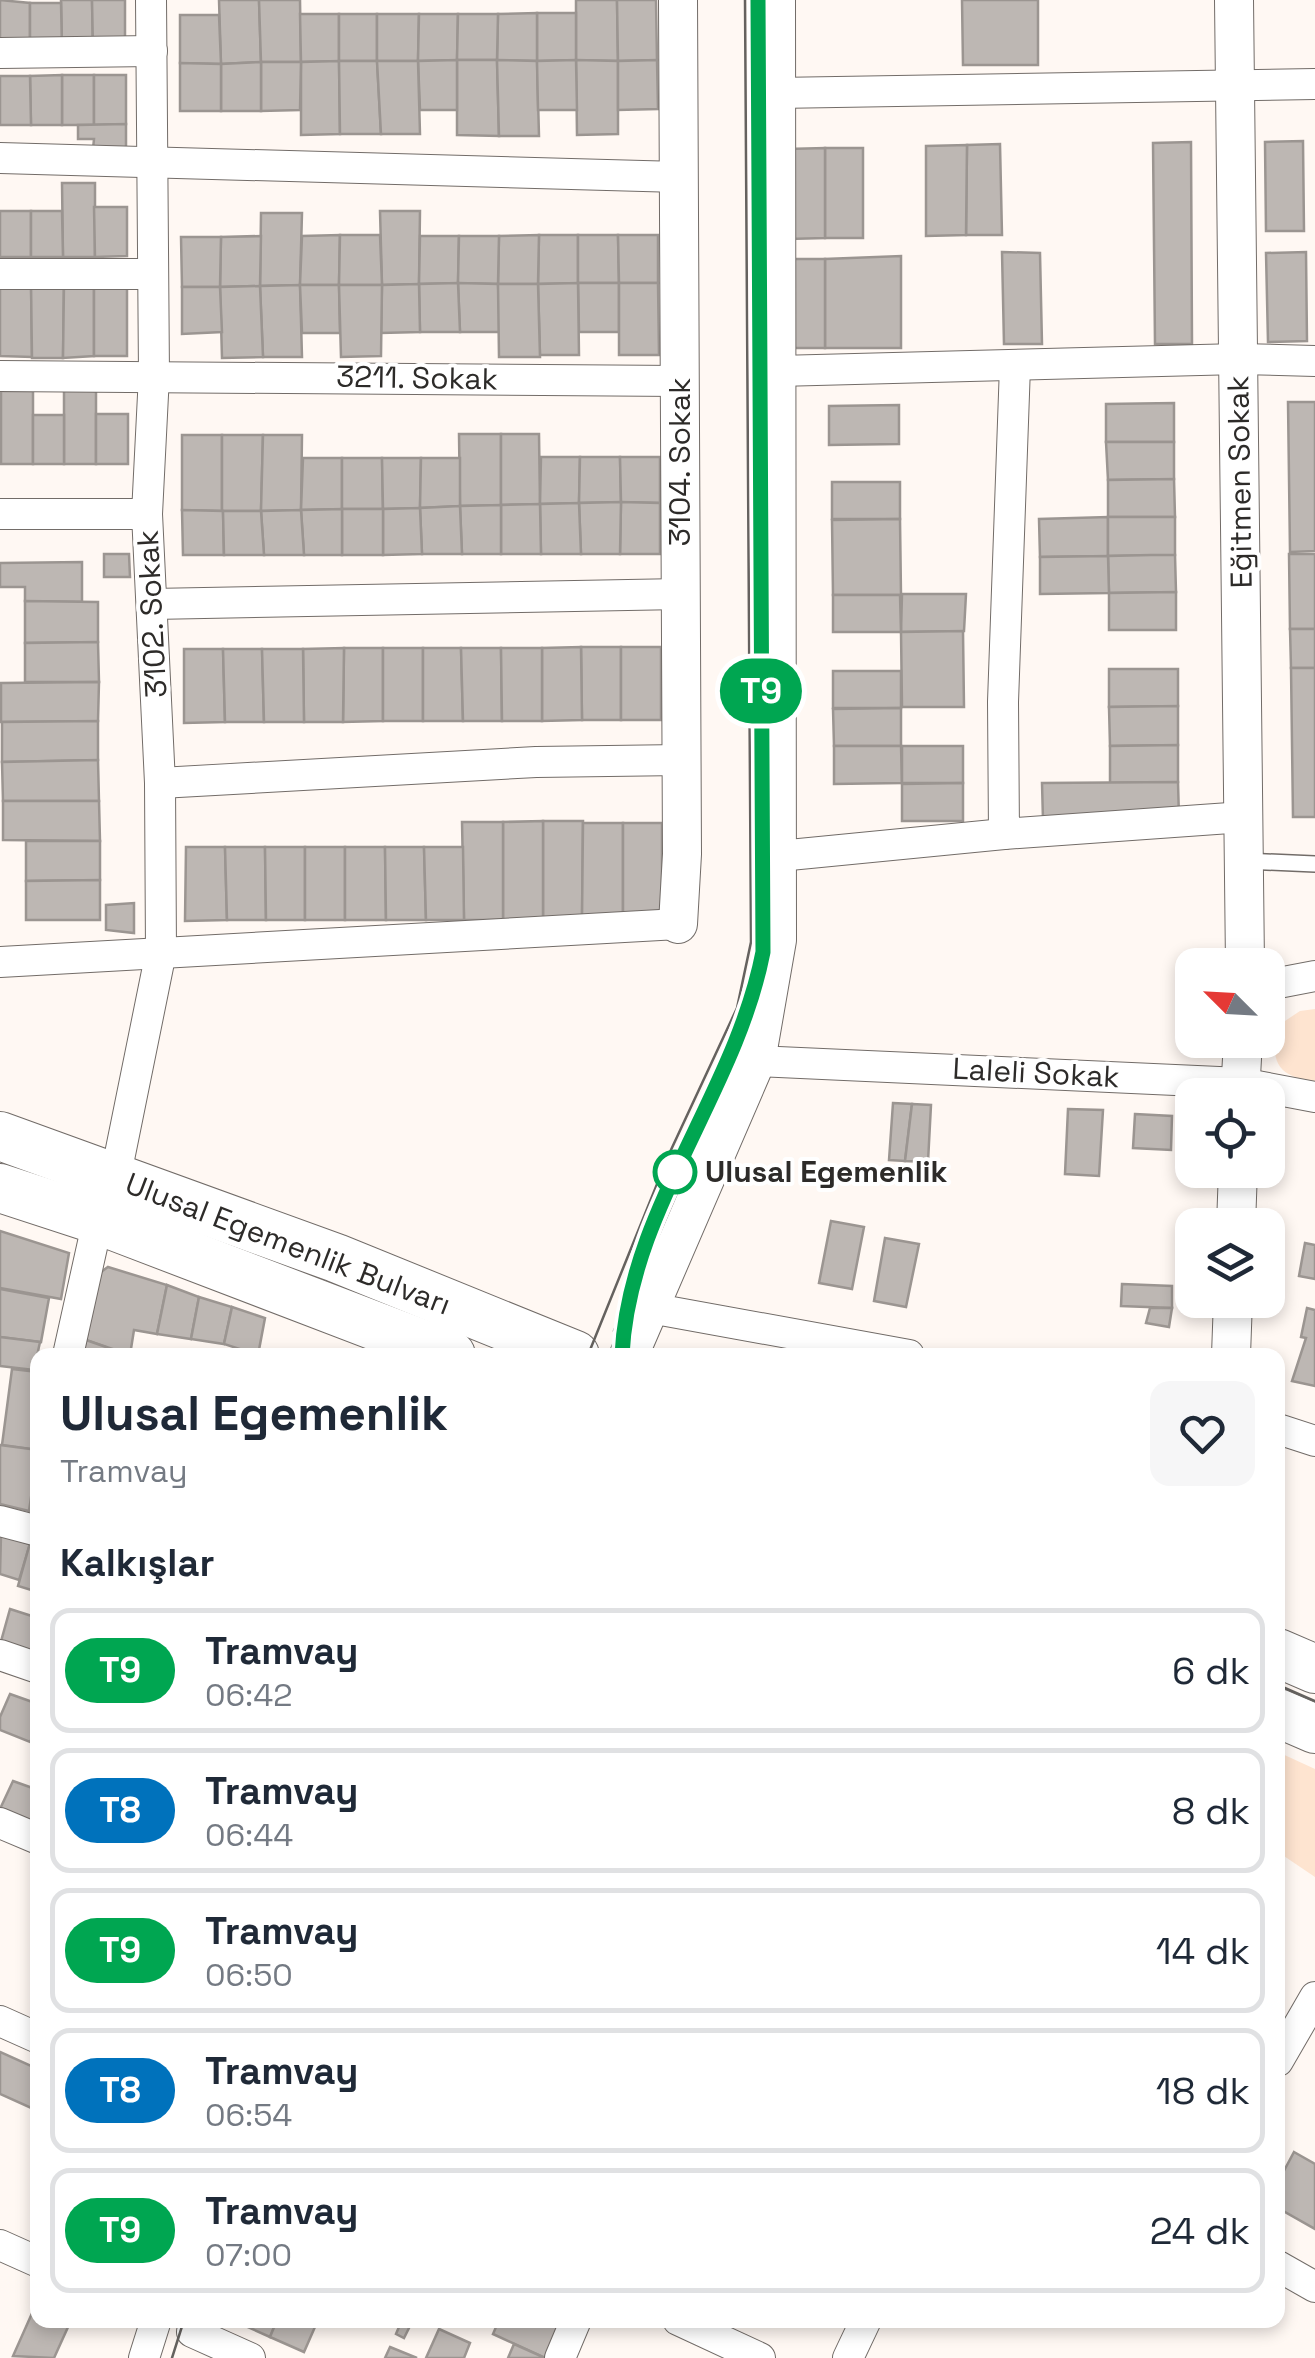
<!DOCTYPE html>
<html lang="tr">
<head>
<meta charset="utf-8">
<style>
  body { margin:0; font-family:"Space Grotesk",sans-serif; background:#f6f6f7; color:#1f2937; height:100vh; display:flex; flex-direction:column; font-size:38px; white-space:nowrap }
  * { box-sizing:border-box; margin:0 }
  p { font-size:32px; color:#747a83 }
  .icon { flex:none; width:55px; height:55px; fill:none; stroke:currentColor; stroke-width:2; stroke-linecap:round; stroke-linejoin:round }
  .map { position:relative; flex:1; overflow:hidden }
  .drawer { position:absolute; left:30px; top:1348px; width:1255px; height:980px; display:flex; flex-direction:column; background:#fff; border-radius:20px; box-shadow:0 5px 15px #0003 }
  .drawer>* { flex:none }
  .badge { padding:0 20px; border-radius:32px; font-size:35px; line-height:65px }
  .needle { width:65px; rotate:294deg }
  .buttons { position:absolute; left:1175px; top:948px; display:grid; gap:20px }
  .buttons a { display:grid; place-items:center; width:110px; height:110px; border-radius:20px; background:#fff; box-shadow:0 5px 15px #0003; font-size:50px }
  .map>.badge { position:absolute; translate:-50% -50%; box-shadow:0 0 0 5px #fff }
  h2 { padding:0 30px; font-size:38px; line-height:90px }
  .round { display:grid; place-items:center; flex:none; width:105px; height:105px; border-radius:20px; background:#f6f6f7 }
  .headline { display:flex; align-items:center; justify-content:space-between; height:170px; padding:0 30px }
  h1 { font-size:48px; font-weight:700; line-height:75px }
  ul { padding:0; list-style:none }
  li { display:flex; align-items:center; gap:30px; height:125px; margin:0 20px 15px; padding:0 10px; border:5px solid #e0e1e3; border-radius:20px }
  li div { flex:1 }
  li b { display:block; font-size:38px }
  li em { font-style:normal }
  li .badge { min-width:110px; font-weight:700; text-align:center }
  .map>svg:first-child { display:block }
</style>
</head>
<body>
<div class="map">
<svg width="1315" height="2358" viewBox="0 0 1315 2358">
  <rect width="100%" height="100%" fill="#fff8f3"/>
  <g fill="#fee4d0">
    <path d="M 1315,1009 L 1315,1082 C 1277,1075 1274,1066 1273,1029 L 1300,1011 Z"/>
    <polygon points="1278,1752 1315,1769 1315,1877 1278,1852"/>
  </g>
  <g fill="#bdb7b3" stroke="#9b9591" stroke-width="2.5">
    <polygon points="0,0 30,3 30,49 0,50"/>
    <polygon points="61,0 92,0 93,49 62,49"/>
    <polygon points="92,0 125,0 125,49 93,49"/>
    <polygon points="219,0 259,0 261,62 221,64"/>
    <polygon points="259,0 300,0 301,62 261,62"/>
    <polygon points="576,0 617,0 618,61 576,60"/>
    <polygon points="617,0 656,0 657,60 618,61"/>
    <polygon points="962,0 1038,0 1038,65 963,65"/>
    <polygon points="30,3 61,3 62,49 30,49"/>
    <polygon points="537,13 576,13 576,60 537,61"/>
    <polygon points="537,13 537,61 497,60 498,14"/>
    <polygon points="300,14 339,14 339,61 301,62"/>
    <rect x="339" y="14" width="38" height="47"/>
    <polygon points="377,14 419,14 418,61 377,61"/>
    <polygon points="419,14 458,14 457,60 418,61"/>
    <polygon points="458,14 498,14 497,60 457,60"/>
    <polygon points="180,15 219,15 221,64 180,63"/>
    <polygon points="457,60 497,60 499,136 457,135"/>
    <polygon points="457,60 457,110 420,110 418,61"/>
    <polygon points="497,60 537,61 539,136 499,136"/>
    <polygon points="576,60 618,61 618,134 577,135"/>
    <polygon points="576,60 577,110 538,110 537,61"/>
    <polygon points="657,60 658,109 618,110 618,61"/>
    <polygon points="339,61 340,134 301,135 301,62"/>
    <polygon points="339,61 377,61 381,134 340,134"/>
    <polygon points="377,61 418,61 420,134 381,134"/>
    <polygon points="261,62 301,62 300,110 261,111"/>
    <polygon points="261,62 261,111 221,111 221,64"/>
    <polygon points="180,63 221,64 221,111 180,111"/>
    <rect x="62" y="75" width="32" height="50"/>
    <polygon points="62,75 62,125 31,125 30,76"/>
    <polygon points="94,75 126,75 126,124 94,125"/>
    <polygon points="0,76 30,76 31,125 0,125"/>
    <polygon points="126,124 126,150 93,149 94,139 78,139 78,125"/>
    <polygon points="1303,141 1304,231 1266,231 1265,142"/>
    <polygon points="1191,142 1192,344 1155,344 1153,143"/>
    <polygon points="1000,144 1002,235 966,235 967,145"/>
    <polygon points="967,145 966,235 926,236 926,146"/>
    <rect x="825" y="148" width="38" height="90"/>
    <polygon points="825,148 825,238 788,239 787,149"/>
    <polygon points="62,183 95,183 95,257 63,257"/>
    <polygon points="94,207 127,207 127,256 95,257"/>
    <rect x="0" y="211" width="31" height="46"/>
    <polygon points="31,211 62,211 63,257 31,257"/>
    <polygon points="380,211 420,211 419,284 382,285"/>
    <polygon points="261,213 302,213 300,285 260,286"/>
    <polygon points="340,235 339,285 300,285 302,236"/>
    <polygon points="340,235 380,235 382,285 339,285"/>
    <polygon points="539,235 578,235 578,283 538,284"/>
    <polygon points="539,235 538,284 498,284 499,236"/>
    <polygon points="578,235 618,235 619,283 578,283"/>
    <polygon points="618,235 658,235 658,283 619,283"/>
    <polygon points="261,236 260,286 220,287 221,237"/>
    <polygon points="420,236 459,236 458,283 419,284"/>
    <polygon points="459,236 499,236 498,284 458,283"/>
    <polygon points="181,237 221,237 220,287 182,287"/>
    <polygon points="1002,252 1040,253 1042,344 1004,344"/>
    <polygon points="1306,252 1307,341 1268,342 1266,253"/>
    <polygon points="901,256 901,348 825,348 825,259"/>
    <rect x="788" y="259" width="37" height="89"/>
    <polygon points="0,283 31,283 32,357 0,356"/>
    <polygon points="31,283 64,283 63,358 32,358"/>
    <polygon points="64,283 94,283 94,356 63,358"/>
    <rect x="94" y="283" width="33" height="73"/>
    <polygon points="458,283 498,284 500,332 460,332"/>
    <polygon points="458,283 460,332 420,332 419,284"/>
    <polygon points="578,283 619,283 619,332 579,332"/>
    <polygon points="578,283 579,355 540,355 538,284"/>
    <polygon points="619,283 658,283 659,355 619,355"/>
    <polygon points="419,284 420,332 381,333 382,285"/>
    <polygon points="498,284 538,284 540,357 499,357"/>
    <polygon points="300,285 302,357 263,357 260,286"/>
    <polygon points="300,285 339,285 340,333 302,333"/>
    <polygon points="339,285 382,285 381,356 341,357"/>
    <polygon points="260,286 263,357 222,358 220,287"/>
    <polygon points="182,287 220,287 222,332 182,334"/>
    <rect x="64" y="389" width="32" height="75"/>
    <rect x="1" y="391" width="32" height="73"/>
    <polygon points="1288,402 1315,402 1315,551 1290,552"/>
    <polygon points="1174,403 1174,442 1106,442 1106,404"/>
    <polygon points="899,405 899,444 829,445 829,406"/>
    <rect x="96" y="414" width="32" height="50"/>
    <rect x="33" y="415" width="31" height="49"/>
    <polygon points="459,434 501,434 501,505 460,506"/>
    <polygon points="501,434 539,434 540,504 501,505"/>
    <polygon points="182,435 222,435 222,511 182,510"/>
    <polygon points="222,435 263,435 261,511 222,511"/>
    <polygon points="263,435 302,435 301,510 261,511"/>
    <polygon points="1106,442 1174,442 1174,479 1108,480"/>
    <polygon points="541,457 580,457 579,503 540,504"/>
    <polygon points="580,457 620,457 621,502 579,503"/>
    <polygon points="620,457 660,457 660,503 621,502"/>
    <polygon points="303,458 342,458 342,509 301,510"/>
    <polygon points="342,458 382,458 383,509 342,509"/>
    <polygon points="382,458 421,458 420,508 383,509"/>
    <polygon points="421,458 460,458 460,506 420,508"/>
    <polygon points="1174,479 1175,517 1108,517 1108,480"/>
    <rect x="832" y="482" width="68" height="37"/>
    <polygon points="621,502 660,503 660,554 620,554"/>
    <polygon points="621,502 620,554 581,554 579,503"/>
    <polygon points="579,503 581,554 541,554 540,504"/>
    <polygon points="540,504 541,554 501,554 501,505"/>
    <polygon points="501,505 501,554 462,554 460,506"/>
    <polygon points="460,506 462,554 422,554 420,508"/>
    <polygon points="420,508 422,554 383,555 383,509"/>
    <rect x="342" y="509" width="41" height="46"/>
    <polygon points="342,509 342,555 304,555 301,510"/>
    <polygon points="182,510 223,511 224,555 183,555"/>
    <polygon points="301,510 304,555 264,555 261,511"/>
    <polygon points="223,511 261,511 264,555 224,555"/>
    <polygon points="1108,517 1108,556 1040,557 1039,519"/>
    <polygon points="1108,517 1175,517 1175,555 1108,556"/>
    <polygon points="900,519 901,595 833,595 832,520"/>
    <polygon points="104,554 129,554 130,577 104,577"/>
    <polygon points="1289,554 1315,554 1315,629 1290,629"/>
    <polygon points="1151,555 1175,555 1176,592 1109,593 1108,556"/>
    <polygon points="1108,556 1109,593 1040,594 1040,557"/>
    <polygon points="82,562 82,602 25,601 25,587 0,587 0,563"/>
    <polygon points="1176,592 1176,630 1109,630 1109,593"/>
    <polygon points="902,594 966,594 964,631 901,632"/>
    <polygon points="833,595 900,595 901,632 833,632"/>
    <polygon points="25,601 98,602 98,642 25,643"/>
    <polygon points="1290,629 1315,629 1315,668 1291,668"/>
    <polygon points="963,631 964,707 902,707 901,632"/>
    <polygon points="98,642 99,682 25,682 25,643"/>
    <polygon points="581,647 621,647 621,720 582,720"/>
    <polygon points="581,647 582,720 542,721 542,648"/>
    <rect x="621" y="647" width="40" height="73"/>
    <polygon points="344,648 383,648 383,721 343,722"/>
    <polygon points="344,648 343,722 304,722 303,649"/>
    <rect x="383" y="648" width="40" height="73"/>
    <polygon points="423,648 461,648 463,721 423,721"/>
    <polygon points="461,648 501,648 502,721 463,721"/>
    <polygon points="501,648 542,648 542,721 502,721"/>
    <polygon points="184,649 223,649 225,722 184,723"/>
    <polygon points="223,649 262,649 264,722 225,722"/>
    <polygon points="262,649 303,649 304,722 264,722"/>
    <polygon points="1291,668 1315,668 1315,817 1293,817"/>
    <polygon points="1109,669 1178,669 1178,706 1109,707"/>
    <rect x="833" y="671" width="68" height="37"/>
    <polygon points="99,682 98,721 1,722 1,683"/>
    <polygon points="1178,706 1178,745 1110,746 1109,707"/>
    <polygon points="901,708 901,746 834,746 833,709"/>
    <polygon points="98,721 98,760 2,762 2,722"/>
    <polygon points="1178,745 1178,782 1110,783 1110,746"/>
    <polygon points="834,746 901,746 902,783 834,784"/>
    <rect x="902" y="746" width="61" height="37"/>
    <polygon points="98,760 99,801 3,801 2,762"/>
    <polygon points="1178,782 1179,818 1043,820 1042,783"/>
    <polygon points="963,783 963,821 902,821 902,784"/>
    <polygon points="3,801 99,801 100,841 3,840"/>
    <polygon points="543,821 583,821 582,919 543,919"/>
    <polygon points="543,821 543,919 503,920 503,822"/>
    <polygon points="462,822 503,822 503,920 464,920"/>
    <polygon points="583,823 623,823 623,919 582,919"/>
    <rect x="623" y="823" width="39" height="96"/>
    <polygon points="26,841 100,841 100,880 26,881"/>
    <polygon points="186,847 225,847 227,920 185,921"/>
    <polygon points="225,847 265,847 266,920 227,920"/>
    <polygon points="265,847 305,847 305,920 266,920"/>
    <rect x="305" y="847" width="40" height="73"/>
    <polygon points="345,847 385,847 386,920 345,920"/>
    <polygon points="385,847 424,847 426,920 386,920"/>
    <polygon points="424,847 463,847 464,920 426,920"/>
    <polygon points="100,880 100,920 26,920 26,881"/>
    <polygon points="134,903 134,933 106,930 106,905"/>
    <polygon points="893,1103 912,1104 905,1161 889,1160"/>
    <polygon points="912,1104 931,1105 928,1162 905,1161"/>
    <polygon points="1068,1109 1103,1110 1099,1176 1065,1174"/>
    <polygon points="1135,1114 1172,1116 1171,1150 1133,1148"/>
    <polygon points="831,1221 864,1227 852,1289 819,1283"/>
    <polygon points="0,1231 69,1253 61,1299 0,1288"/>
    <polygon points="885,1238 919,1244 906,1307 874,1301"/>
    <polygon points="1305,1243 1315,1245 1315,1279 1299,1276"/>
    <polygon points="108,1267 167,1285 157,1334 134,1330 130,1355 86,1340 101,1272"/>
    <polygon points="1122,1284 1172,1286 1172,1308 1121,1306"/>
    <polygon points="167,1285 199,1297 191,1339 157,1334"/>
    <polygon points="0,1289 49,1298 41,1342 0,1337"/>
    <polygon points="199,1297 232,1307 224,1344 191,1339"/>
    <polygon points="232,1307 265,1318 258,1355 224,1344"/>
    <polygon points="1150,1308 1172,1308 1169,1327 1146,1323"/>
    <polygon points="1307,1308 1315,1310 1315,1386 1292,1381 1306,1338 1301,1337"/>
    <polygon points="0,1337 40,1342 34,1370 0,1366"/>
    <polygon points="86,1340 106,1347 105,1355 83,1355"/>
    <polygon points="12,1369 38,1372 38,1450 2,1445"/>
    <polygon points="0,1445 38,1450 29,1511 0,1504"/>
    <polygon points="1,1535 30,1544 19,1580 0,1574"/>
    <polygon points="30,1543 38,1545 38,1592 18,1586"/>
    <polygon points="10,1609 38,1618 38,1658 0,1645"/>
    <polygon points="10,1694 38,1704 38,1725 30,1742 0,1730 0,1717"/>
    <polygon points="13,1781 38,1790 38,1815 29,1833 0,1809"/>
    <polygon points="0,2052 38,2069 38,2111 0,2094"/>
    <polygon points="1294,2152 1315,2164 1315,2229 1278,2208 1278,2182"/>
    <polygon points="33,2311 38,2320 68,2327 54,2358 13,2356"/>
    <polygon points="232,2320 277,2320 270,2337"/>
    <polygon points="277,2320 318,2320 304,2352 270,2337"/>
    <polygon points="402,2320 412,2322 404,2338 396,2334"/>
    <polygon points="499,2320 562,2320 545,2358 493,2334"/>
    <polygon points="439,2329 470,2343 464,2358 426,2358"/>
    <polygon points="514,2344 545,2358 508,2358"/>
    <polygon points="390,2347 417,2358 385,2358"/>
  </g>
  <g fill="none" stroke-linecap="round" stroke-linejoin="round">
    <defs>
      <polyline id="service" points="1244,861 1315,864"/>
      <g id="minor">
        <polyline points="0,53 152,51"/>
        <polyline points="776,93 1315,84"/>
        <polyline points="0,158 679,177"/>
        <polyline points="0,274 153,274"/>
        <polyline points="1015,366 1003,702 1004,834 1244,817"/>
        <polyline points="778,371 1239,359 1315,361"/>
        <polyline points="0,376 680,381"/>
        <polyline points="0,514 147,514"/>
        <polyline points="152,604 681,594"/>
        <polyline points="160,783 536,762 681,760"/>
        <polyline points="779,856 1004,834"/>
        <polyline points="0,962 678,924"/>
        <polyline points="1268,985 1315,976"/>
        <polyline points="756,1061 1241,1083 1315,1097"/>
        <polyline points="650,1308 909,1355"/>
        <polyline points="68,1355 98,1220 115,1179 161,952 160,783 147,514 154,375 151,0"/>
        <polyline points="1278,1429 1315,1441"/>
        <polyline points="0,1521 38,1531"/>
        <polyline points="0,1655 38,1668"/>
        <polyline points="0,1823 38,1839"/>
        <polyline points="0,2021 38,2038"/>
        <polyline points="1278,2061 1315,1997"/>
        <polyline points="0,2245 38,2262"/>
        <polyline points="1278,2266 1315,2287"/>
        <polyline points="678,2320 760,2358"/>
        <polyline points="192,2332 250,2358"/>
        <polyline points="144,2358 156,2320"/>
        <polyline points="560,2358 576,2320"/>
        <polyline points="848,2358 866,2320"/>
      </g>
      <g id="tertiary">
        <polyline points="1234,0 1245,965"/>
        <polyline points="678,924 682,854 678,0"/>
        <polyline points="1240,1095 1243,1040"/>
        <polyline points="1236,1225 1238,1170"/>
        <polyline points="629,1355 756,1061 777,940 776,0"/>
        <polyline points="1231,1355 1233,1300"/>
      </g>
      <g id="primary">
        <polyline points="0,1136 336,1258 575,1355"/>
        <polyline points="0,1188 98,1220 451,1355"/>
        <polyline points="1278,1653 1315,1669"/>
        <polyline points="1278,1713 1315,1729"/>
      </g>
    </defs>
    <use href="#service" stroke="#726c68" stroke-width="18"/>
    <use href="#minor" stroke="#726c68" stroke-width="32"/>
    <use href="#tertiary" stroke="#726c68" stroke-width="40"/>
    <use href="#primary" stroke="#726c68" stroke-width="50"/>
    <use href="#service" stroke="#fff" stroke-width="15"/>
    <use href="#minor" stroke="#fff" stroke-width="30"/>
    <use href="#tertiary" stroke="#fff" stroke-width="38"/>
    <use href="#primary" stroke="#fff" stroke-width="48"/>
    <g stroke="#65625f" stroke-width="2.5">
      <polyline points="614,1331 640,1266"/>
      <polyline points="588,1355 670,1152 737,1008 751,942 745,0"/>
      <polyline points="622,1355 625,1315"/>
      <polyline points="1278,1685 1315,1701"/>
      <polyline points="172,2358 184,2320"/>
    </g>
  </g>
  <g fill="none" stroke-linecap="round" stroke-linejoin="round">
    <defs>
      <path id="line" d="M 622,1355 C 629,1210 736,1092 763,952 L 758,0"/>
    </defs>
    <use href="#line" stroke="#fff" stroke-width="22"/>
    <use href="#line" stroke="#00a651" stroke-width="15"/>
  </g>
  <circle fill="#fff" stroke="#00a651" stroke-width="5" cx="675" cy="1172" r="20"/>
  <g text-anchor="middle" stroke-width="8" stroke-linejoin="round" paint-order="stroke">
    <g font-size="30" fill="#2d2b29" stroke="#fff">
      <text transform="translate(417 378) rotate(1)" y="10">3211. Sokak</text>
      <text transform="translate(680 462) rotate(-90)" y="10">3104. Sokak</text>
      <text transform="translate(1240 482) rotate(-91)" y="10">Eğitmen Sokak</text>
      <text transform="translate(152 614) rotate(-93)" y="10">3102. Sokak</text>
      <text transform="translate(1036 1073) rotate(3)" y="10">Laleli Sokak</text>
      <text transform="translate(288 1244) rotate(21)" y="10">Ulusal Egemenlik Bulvarı</text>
    </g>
    <g font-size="30" font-weight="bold" fill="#2d2b29" stroke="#fff" text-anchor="start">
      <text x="705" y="1182">Ulusal Egemenlik</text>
    </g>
  </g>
</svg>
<div class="buttons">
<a><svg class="needle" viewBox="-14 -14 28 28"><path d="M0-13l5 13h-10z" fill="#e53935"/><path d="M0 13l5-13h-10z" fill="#747a83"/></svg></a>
<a><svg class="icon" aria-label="locate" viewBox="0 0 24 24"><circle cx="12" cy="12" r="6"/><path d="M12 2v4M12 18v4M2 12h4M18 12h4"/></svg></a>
<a><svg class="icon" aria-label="layers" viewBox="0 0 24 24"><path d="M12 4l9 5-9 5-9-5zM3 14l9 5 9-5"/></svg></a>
</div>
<b class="badge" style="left:761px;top:691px;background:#00a651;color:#fff">T9</b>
<section class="drawer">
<div class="headline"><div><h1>Ulusal Egemenlik</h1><p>Tramvay</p></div><a class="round"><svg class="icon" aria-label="heart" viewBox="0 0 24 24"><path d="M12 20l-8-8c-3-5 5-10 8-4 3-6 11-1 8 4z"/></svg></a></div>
<h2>Kalkışlar</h2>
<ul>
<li><span class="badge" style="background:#00a651;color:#fff">T9</span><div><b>Tramvay</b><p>06:42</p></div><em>6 dk</em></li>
<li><span class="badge" style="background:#0072bc;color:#fff">T8</span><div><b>Tramvay</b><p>06:44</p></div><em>8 dk</em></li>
<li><span class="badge" style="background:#00a651;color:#fff">T9</span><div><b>Tramvay</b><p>06:50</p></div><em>14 dk</em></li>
<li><span class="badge" style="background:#0072bc;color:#fff">T8</span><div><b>Tramvay</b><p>06:54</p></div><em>18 dk</em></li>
<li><span class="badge" style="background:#00a651;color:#fff">T9</span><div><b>Tramvay</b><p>07:00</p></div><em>24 dk</em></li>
</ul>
</section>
</div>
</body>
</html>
